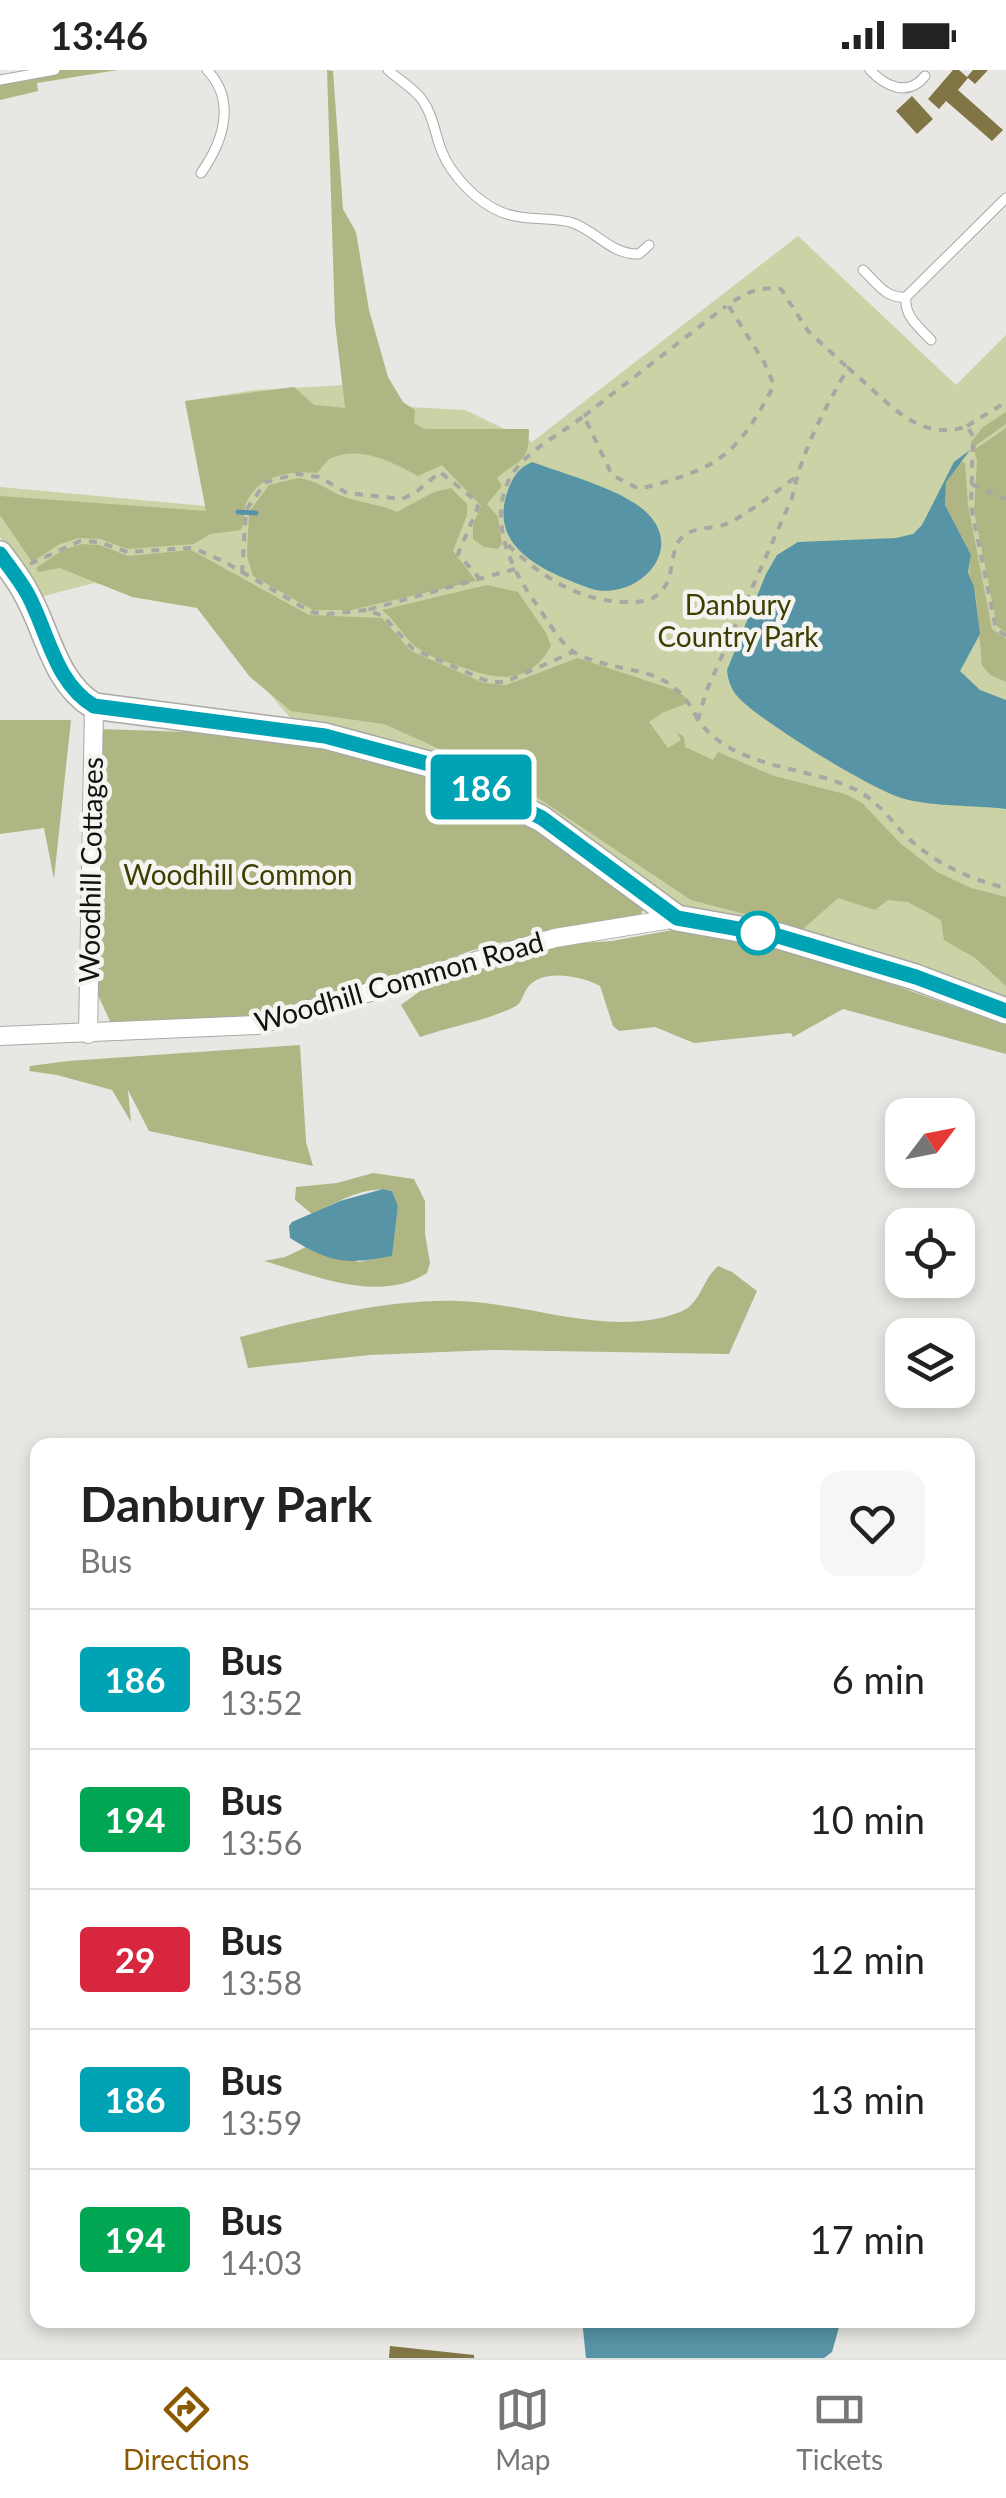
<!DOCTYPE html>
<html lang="en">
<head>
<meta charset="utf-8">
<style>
  body { margin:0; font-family:Lato,sans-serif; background:#f6f6f6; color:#222; height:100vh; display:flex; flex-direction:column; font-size:38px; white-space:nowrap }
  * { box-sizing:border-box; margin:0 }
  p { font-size:32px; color:#767676 }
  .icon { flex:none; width:55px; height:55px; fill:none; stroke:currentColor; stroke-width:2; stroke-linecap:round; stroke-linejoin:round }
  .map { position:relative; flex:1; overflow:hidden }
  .panel { position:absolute; left:30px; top:1368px; width:945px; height:890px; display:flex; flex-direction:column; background:#fff; border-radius:20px; box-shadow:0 5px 15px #0003 }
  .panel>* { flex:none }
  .badge { padding:0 20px; border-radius:8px; font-size:35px; line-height:65px }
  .needle { width:65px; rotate:58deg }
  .buttons { position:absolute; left:885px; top:1028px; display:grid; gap:20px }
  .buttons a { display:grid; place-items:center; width:90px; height:90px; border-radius:20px; background:#fff; box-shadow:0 5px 15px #0003; font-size:50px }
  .map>.badge { position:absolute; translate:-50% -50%; box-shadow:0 0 0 5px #fff }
  .round { display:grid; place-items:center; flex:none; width:105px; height:105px; border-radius:20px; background:#f6f6f6 }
  .head { display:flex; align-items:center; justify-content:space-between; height:170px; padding:0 50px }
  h1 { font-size:48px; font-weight:700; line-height:75px }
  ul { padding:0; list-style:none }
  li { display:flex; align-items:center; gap:30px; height:140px; padding:0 50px; border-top:2px solid #e0e0e0 }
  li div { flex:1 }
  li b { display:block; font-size:38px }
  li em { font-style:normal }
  li .badge { min-width:110px; font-weight:700; text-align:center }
  .status { display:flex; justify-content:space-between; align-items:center; height:70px; padding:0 50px; background:#fff; direction:ltr }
  .status svg { height:28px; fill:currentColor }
  .tab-bar { display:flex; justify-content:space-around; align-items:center; height:140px; border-top:2px solid #e0e0e0; background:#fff; font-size:28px; color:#767676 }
  .tab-bar a { display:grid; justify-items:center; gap:5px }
  .tab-bar .on { color:#8b5902 }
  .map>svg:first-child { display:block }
</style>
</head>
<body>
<div class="status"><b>13:46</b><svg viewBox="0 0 49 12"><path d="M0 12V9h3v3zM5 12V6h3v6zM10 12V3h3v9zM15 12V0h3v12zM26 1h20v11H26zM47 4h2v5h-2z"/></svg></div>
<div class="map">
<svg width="1006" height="2288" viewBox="0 0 1006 2288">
  <rect width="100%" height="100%" fill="#e8e7e3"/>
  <polygon fill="#cbd2a5" points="798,166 956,315 1006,265 1006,934 678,840 548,740 487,704 426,680 294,652 235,584 197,531 94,513 36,528 0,467 0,417 206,436 185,331 256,320 345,315 391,336 465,340 532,372"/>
  <g fill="#afb684">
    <polygon points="44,0 118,0 37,13 38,21 0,30 0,7"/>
    <path d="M 327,0 L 333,1 L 343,139 L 356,162 L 369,240 L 388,307 L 403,332 L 415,340 L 414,353 L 425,359 L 529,359 C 529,394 520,388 497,408 L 502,416 L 487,434 L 498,447 L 502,474 L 498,479 L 484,477 L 473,469 L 473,454 L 481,436 L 442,395 L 418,406 C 389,391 361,375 329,389 L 317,403 C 289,401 256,405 245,436 C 243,443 245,452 241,460 L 210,464 L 194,474 L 128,479 L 100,469 L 79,468 L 60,474 L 32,492 L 0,445 L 0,426 L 206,441 L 185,331 L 294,317 L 314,335 L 345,338 L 335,252 Z"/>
    <polygon points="1006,342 1006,354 975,376 977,378 1006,358 1006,563 997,556 974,441 977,390 971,372 983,357"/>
    <polygon points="960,391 965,393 968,435 992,559 1006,569 1006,612 990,605 982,595 976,527 969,502 971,485 945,435 946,412"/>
    <path d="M 298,408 C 317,410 325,419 342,426 C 360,433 379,434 397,442 L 434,422 L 451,418 L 467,434 L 467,445 L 453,481 L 476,511 L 351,540 L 313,540 L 253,506 L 247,486 L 249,442 L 269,415 Z"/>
    <polygon points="82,474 99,475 128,486 191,480 309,545 382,548 411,581 484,613 506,615 578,588 678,621 690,632 662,643 649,652 668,678 681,670 677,662 684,667 685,677 713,690 718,682 774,706 845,724 862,733 900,773 937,802 971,818 1006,827 1006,916 975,888 944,870 941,850 908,832 888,830 875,840 838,828 803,859 691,830 517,714 384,654 291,641 250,607 197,538 132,527 60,498 38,502 36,498 63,480"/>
    <path d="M 487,515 L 518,522 L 546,563 L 551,576 C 528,618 493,609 456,595 C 442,591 424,584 414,575 C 402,565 395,550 382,540 Z"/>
    <polygon points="0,650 71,650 54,809 44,758 0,764"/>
    <polygon points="99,659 250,664 369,684 456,712 509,739 645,837 639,847 547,868 502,872 470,881 341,930 228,952 111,953 96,921"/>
    <path d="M 678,859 L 790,878 L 1006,955 L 1006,984 L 843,939 L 793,967 L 791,963 L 694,973 L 655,957 L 619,961 L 613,956 L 600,916 C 582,906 539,897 526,920 C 521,928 522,934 512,938 C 484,951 450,957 420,967 L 401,935 L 434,911 L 550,875 L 612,871 Z"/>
    <polygon points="300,975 306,1072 313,1096 149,1061 128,1020 131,1052 112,1020 57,1005 29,1001 30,996 68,991"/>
    <path d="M 373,1103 L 414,1109 L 425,1131 L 425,1164 L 430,1193 L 427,1203 C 379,1234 313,1205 264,1191 L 285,1187 L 306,1177 L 359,1192 L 392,1185 L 398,1136 L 392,1121 C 367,1114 335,1133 312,1144 L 295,1130 L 296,1117 L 337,1113 Z"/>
    <path d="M 718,1196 L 732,1202 L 757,1221 L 729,1284 L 491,1280 L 370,1285 L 248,1298 L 240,1267 C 312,1249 384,1229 459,1231 C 531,1233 609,1269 680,1242 C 701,1234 702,1210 718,1196 Z"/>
  </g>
  <g fill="#5794a6">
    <path d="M 970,380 L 946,412 L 945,435 L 971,485 L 968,502 L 974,517 L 980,564 L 960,601 L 980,620 L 1006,630 L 1006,739 C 975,735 935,737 905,729 C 875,722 760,651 739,628 C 731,620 728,610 727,600 L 766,504 L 777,485 L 798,472 L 896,468 L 913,464 L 922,455 L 954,392 Z"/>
    <path d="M 532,392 C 564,404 629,421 650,446 C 685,486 631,533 589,518 C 544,501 487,478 508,420 C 513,407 518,398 532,392 Z"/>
    <path d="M 383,1119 L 392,1121 L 398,1136 L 392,1186 C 346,1195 330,1193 290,1168 L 289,1156 L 292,1152 L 340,1131 Z"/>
    <polygon points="582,2250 841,2250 832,2282 824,2288 586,2288"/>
  </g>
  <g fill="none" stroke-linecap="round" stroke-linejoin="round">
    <polyline stroke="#5794a6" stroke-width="5" points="238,442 256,443"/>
  </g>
  <g fill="#827545">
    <polygon points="953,0 959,0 967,7 973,0 988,0 975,14 968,8 958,20 1003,60 992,71 946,31 939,39 928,29"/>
    <polygon points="912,26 933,49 917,64 896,41"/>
    <polygon points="390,2276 474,2285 474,2288 389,2288"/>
  </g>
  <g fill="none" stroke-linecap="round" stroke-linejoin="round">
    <defs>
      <g id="lane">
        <path d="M 388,0 C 399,10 415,19 423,31 C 434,47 435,65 442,82 C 452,106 477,132 501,142 C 524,151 547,147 570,152 C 595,159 610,185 639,184 L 649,175"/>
        <path d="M 870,0 C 886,17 908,27 925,6"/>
        <polyline points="0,10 55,0"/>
        <path d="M 201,103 C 223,72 237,31 207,0"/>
        <path d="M 863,200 C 877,213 886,229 906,227"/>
        <path d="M 931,270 C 918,256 904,246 906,227 L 1006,128"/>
      </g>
      <g id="street">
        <polyline points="88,964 94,636"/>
        <polyline points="0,966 257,955 555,868 677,848"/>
      </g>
      <path id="secondary" d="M 0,484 C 9,497 19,509 26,523 C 48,561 54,612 94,636 L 325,666 L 440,697 L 542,749 L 677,848 L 779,866 L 915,907 L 1006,941"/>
    </defs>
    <use href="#lane" stroke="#a9a8a4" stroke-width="11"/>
    <use href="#street" stroke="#a9a8a4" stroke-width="20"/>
    <use href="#secondary" stroke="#a9a8a4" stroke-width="28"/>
    <g stroke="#a8a7a4" stroke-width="4" stroke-dasharray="8 8" stroke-linecap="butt">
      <polyline points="584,346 726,236"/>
      <polyline points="967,356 1006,332"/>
      <polyline points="971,414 1006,429"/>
      <path d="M 508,475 C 541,506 576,530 623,532 C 640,532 653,533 664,518 C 674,504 670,479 682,467 C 692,457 713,459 726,454 C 748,444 777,421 797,406"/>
      <polyline points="30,494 80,471 98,472 128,482 193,478 225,492 311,542 327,544 367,540"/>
      <polyline points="515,499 367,540 383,546 413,579 489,612 505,612 573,582"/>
      <polyline points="242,503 246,440 266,412 297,404 319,407 347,423 402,429 415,423 440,402 475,430 478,437 458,484 480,509"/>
      <path d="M 1006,566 L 996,559 L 971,436 L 973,366 L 967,356 C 918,375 884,327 848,298 C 824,340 802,380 792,428 L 706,622 L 698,650 C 734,699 802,695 852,718 C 875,728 888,747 904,764 C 934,793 966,808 1006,818"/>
      <path d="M 698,650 C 669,589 627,608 577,584 C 560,575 546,547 534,531 C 509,496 486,444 513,403 C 528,380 562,363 584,346 L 612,405 L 639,419 C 717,399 737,387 774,315 L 764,292 L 728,235 C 745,223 759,216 781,219 L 808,261 L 848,298"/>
    </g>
    <use href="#lane" stroke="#fff" stroke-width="9"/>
    <use href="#street" stroke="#fff" stroke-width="18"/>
    <use href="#secondary" stroke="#fff" stroke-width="25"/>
  </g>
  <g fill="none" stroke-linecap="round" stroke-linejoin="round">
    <defs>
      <path id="line" d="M 0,484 C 9,497 19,509 27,523 C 48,561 54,612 94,636 L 325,666 L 440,697 L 542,748 L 677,848 L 778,866 L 916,907 L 1006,941"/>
    </defs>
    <use href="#line" stroke="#fff" stroke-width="22"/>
    <use href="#line" stroke="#00a3b4" stroke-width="15"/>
  </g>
  <circle fill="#fff" stroke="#00a3b4" stroke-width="5" cx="758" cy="863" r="20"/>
  <g text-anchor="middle" stroke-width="9" stroke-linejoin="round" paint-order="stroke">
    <g font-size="28" fill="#3b4002" stroke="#f5f4f0">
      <text x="738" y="545">Danbury<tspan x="738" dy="32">Country Park</tspan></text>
      <text x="238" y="815">Woodhill Common</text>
    </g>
    <g font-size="28" fill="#121110" stroke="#f5f4f0">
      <text transform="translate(91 800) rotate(-89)" y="10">Woodhill Cottages</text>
      <text transform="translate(399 912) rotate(-16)" y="10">Woodhill Common Road</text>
    </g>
  </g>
</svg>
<div class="buttons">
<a><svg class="needle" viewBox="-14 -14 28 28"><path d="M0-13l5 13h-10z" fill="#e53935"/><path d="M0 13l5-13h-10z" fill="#767676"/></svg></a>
<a><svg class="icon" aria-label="locate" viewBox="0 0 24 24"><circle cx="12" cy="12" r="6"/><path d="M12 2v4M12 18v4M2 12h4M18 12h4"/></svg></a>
<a><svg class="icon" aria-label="layers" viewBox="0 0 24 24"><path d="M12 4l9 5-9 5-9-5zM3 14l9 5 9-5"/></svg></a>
</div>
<b class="badge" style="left:481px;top:717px;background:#00a3b4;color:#fff">186</b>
<section class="panel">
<div class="head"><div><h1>Danbury Park</h1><p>Bus</p></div><a class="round"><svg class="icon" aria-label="heart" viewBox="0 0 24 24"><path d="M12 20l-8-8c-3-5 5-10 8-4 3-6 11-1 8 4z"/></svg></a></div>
<ul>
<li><span class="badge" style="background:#00a3b4;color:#fff">186</span><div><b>Bus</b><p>13:52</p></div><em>6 min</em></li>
<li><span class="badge" style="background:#00a651;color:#fff">194</span><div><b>Bus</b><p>13:56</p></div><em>10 min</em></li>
<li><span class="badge" style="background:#d7263d;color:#fff">29</span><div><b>Bus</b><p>13:58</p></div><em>12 min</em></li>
<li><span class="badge" style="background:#00a3b4;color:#fff">186</span><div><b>Bus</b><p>13:59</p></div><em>13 min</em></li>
<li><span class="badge" style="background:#00a651;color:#fff">194</span><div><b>Bus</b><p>14:03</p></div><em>17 min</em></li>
</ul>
</section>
</div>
<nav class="tab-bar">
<a class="on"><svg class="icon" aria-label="directions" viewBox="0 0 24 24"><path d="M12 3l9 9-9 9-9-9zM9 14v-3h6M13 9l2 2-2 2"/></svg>Directions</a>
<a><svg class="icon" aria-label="map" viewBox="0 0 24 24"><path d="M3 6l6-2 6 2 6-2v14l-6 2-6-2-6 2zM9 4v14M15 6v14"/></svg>Map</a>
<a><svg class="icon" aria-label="tickets" viewBox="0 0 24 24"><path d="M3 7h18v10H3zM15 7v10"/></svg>Tickets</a>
</nav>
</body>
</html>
